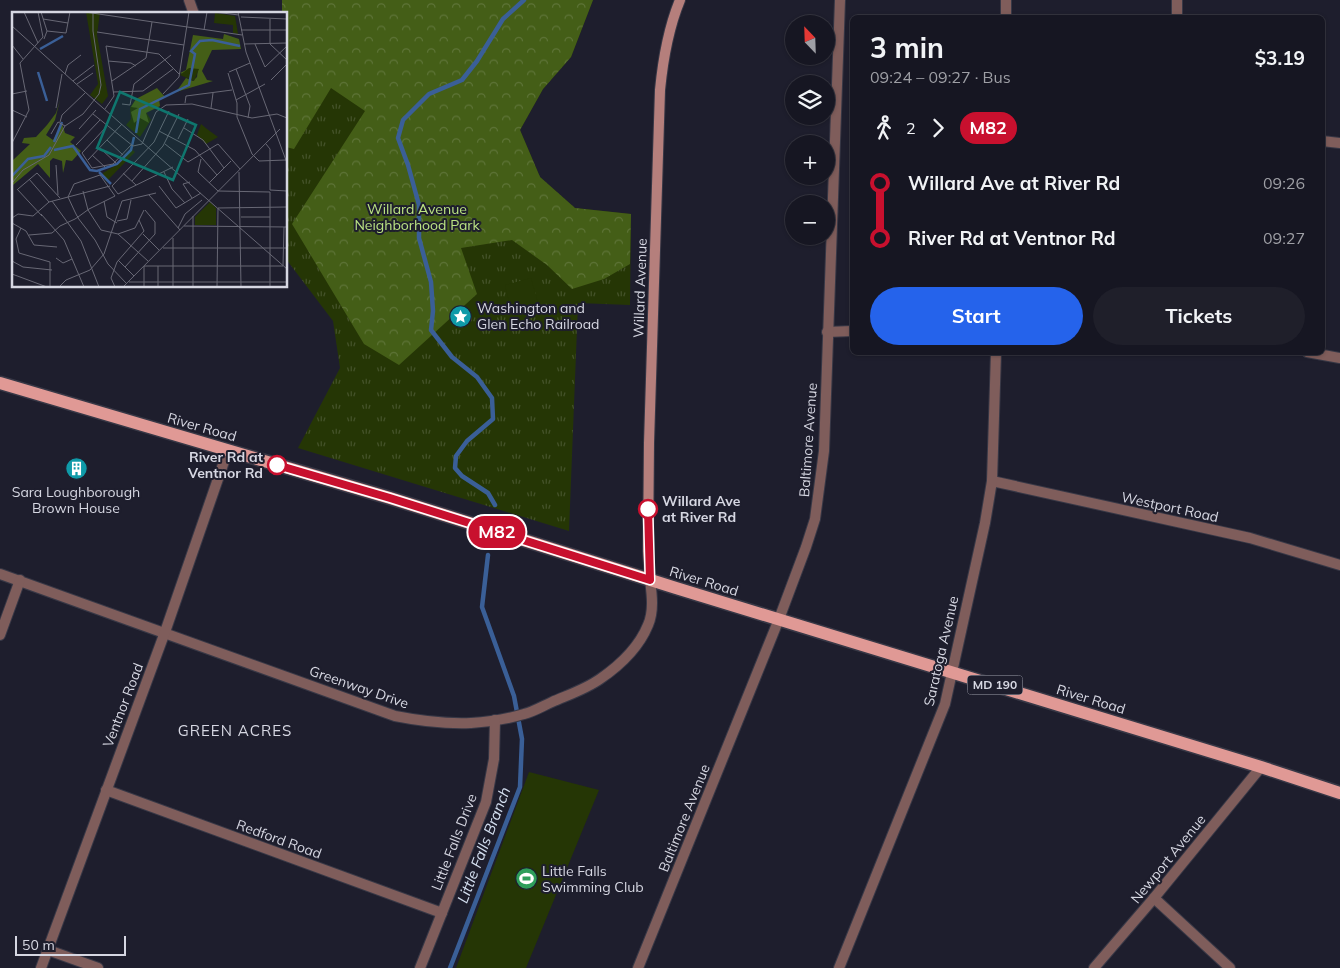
<!DOCTYPE html>
<html lang="en">
<head>
<meta charset="utf-8">
<style>
  body { margin:0; font-family:Mulish,sans-serif; background:#1f1f2a; color:#f1f3f6; height:100vh; display:flex; flex-direction:column; font-size:19px; white-space:nowrap }
  * { box-sizing:border-box; margin:0 }
  p { font-size:16px; color:#9e9fa5 }
  .icon { flex:none; width:28px; height:28px; fill:none; stroke:currentColor; stroke-width:2; stroke-linecap:round; stroke-linejoin:round }
  .map { position:relative; flex:1; overflow:hidden }
  .details { position:absolute; left:850px; top:15px; width:475px; height:340px; display:flex; flex-direction:column; background:#161622; border-radius:8px; box-shadow:0 1px 4px #0004,0 0 0 1px #353540 }
  .details>* { flex:none }
  .badge { padding:0 10px; border-radius:16px; font-size:18px; line-height:32px }
  .needle { width:32px; rotate:337deg }
  .tools { position:absolute; left:785px; top:15px; display:grid; gap:10px }
  .tools a { display:grid; place-items:center; width:50px; height:50px; border-radius:50%; background:#161622; box-shadow:0 1px 4px #0004,0 0 0 1px #353540; font-size:25px }
  .scale { position:absolute; left:15px; bottom:12px; width:111px; box-sizing:border-box; padding-left:5px; border:2px solid #d6d7e2; border-top:0; font-size:14px; line-height:18px; white-space:nowrap; color:#d6d7e2; -webkit-text-stroke:4px #1e1e2d; paint-order:stroke }
  .map>.badge { position:absolute; translate:-50% -50%; box-shadow:0 0 0 2px #fff }
  .legs { display:flex; align-items:center; gap:8px; height:55px; padding:0 20px; font-size:16px }
  .legs p { margin-inline-start:auto }
  .overview { display:flex; align-items:center; justify-content:space-between; height:85px; padding:0 20px }
  h1 { font-size:28px; font-weight:700; line-height:38px }
  .button { display:flex; gap:10px; margin-top:auto; padding:10px 20px }
  .button a { flex:1; height:58px; border-radius:30px; background:#2563eb; color:#fff; font-size:20px; font-weight:700; line-height:58px; text-align:center }
  .button a+a { background:#1f1f2a; color:#f1f3f6 }
  ul { padding:0 20px; list-style:none }
  li { display:flex; align-items:center; gap:18px; height:55px; font-size:19px }
  li i { display:grid; place-items:center; width:8px; height:100%; margin:0 6px; background:currentColor }
  li i::after { content:''; width:12px; height:12px; margin:-6px; border:4px solid; border-radius:50%; background:#161622 }
  li p { margin-inline-start:auto }
  li:first-child i { background:linear-gradient(#0000 50%,currentColor 0) }
  li:last-child i { background:linear-gradient(currentColor 50%,#0000 0) }
  .map>svg:first-child { display:block }
</style>
</head>
<body>
<div class="map">
<svg width="1340" height="968" viewBox="0 0 1340 968">
  <defs>
    <pattern id="grass-tufts" width="24" height="20" patternUnits="userSpaceOnUse" patternTransform="scale(1.25)"><rect width="24" height="20" fill="#253605"/><path d="M3 7l-1-3M5 7V3M7 7l1-3M15 17l-1-3M17 17v-4M19 17l1-3" fill="none" stroke="#445229"/></pattern>
    <pattern id="forest-crowns" width="20" height="18" patternUnits="userSpaceOnUse" patternTransform="scale(1.25)"><rect width="20" height="18" fill="#445e17"/><path d="M2 6a3 3 0 1 1 6 0M12 15a3 3 0 1 1 6 0" fill="none" stroke="#5e7438"/></pattern>
  </defs>
  <rect width="100%" height="100%" fill="#1e1e2d"/>
  <polygon fill="url(#grass-tufts)" points="282,0 593,0 571,57 543,89 520,130 540,177 575,208 631,214 630,305 578,303 569,531 298,448 340,368 333,321 286,259 286,14 282,14"/>
  <polygon fill="url(#forest-crowns)" points="282,0 593,0 571,57 543,89 520,130 540,177 575,208 631,214 630,264 604,279 572,289 547,265 512,240 461,248 477,294 399,365 364,344 292,224 365,111 331,88 294,149 286,147 286,14 282,14"/>
  <g fill="#253605">
    <polygon points="531,278 538,303 511,310 505,285"/>
    <polygon points="529,772 599,790 526,968 456,968"/>
  </g>
  <g fill="none" stroke-linecap="round" stroke-linejoin="round">
    <g stroke="#3a5f97" stroke-width="4.5">
      <polyline points="495,505 488,493 462,476 455,468 456,456 467,441 493,419 492,398 477,377 452,357 431,330 433,311 431,282 419,238 419,205 408,165 398,138 403,120 429,94 462,80 477,61 503,19 524,0"/>
      <polyline points="450,968 520,787 522,739 514,696 482,607 488,555"/>
    </g>
    <defs>
      <g id="street">
        <polyline points="189,0 194,14"/>
        <polyline points="1006,18 1006,0"/>
        <polyline points="1177,18 1177,0"/>
        <polyline points="1322,141 1340,143"/>
        <polyline points="827,332 852,331"/>
        <polyline points="1307,352 1340,358"/>
        <polyline points="992,481 1250,538 1340,565"/>
        <path d="M 0,574 L 395,716 C 420,721 445,724 471,723 C 489,722 507,719 524,714 C 533,712 543,706 552,702 C 568,695 586,689 600,679 C 619,666 639,647 648,625 C 654,611 652,595 650,580"/>
        <polyline points="0,635 20,580"/>
        <polyline points="106,790 442,913"/>
        <polyline points="1154,898 1230,968"/>
        <polyline points="48,950 98,968"/>
        <polyline points="41,968 165,632 228,450"/>
        <polyline points="420,968 486,802 494,759 495,720"/>
        <polyline points="638,968 779,619 806,547 815,519 824,451 840,0"/>
        <polyline points="839,968 945,704 985,523 992,481 996,352"/>
        <polyline points="1094,968 1154,898 1261,767"/>
      </g>
      <path id="secondary" d="M 650,580 L 648,551 L 649,443 L 660,90 C 663,59 668,29 680,0"/>
      <polyline id="primary" points="0,383 390,498 676,588 1261,767 1340,793"/>
    </defs>
    <use href="#street" stroke="#383846" stroke-width="12"/>
    <use href="#secondary" stroke="#383846" stroke-width="12"/>
    <use href="#primary" stroke="#383846" stroke-width="15"/>
    <use href="#street" stroke="#7f5d5b" stroke-width="10"/>
    <use href="#secondary" stroke="#b57f7c" stroke-width="10"/>
    <use href="#primary" stroke="#e09995" stroke-width="12"/>
  </g>
  <g fill="none" stroke-linecap="round" stroke-linejoin="round">
    <defs>
      <polyline id="line-1" points="277,465 390,498 650,580 648,509"/>
    </defs>
    <use href="#line-1" stroke="#fff" stroke-width="11"/>
    <use href="#line-1" stroke="#c8102e" stroke-width="8"/>
  </g>
  <defs>
    <symbol id="sight-disc" viewBox="-11 -11 22 22"><circle r="9.5" fill="#0f9aa8" stroke="#1e1e2d"/><path d="M0-6L1.8-2.2L6-1.7L2.9 1.2L3.7 5.4L0 3.3L-3.7 5.4L-2.9 1.2L-6-1.7L-1.8-2.2Z" fill="#fff"/></symbol>
    <symbol id="building-disc" viewBox="-11 -11 22 22"><circle r="9.5" fill="#0f9aa8" stroke="#1e1e2d"/><path d="M-4-6H4V6H1V3H-1V6H-4ZM-2.5-4.3h1.7v1.8h-1.7ZM.8-4.3h1.7v1.8H.8ZM-2.5-1h1.7V.8h-1.7ZM.8-1h1.7V.8H.8Z" fill="#fff"/></symbol>
    <symbol id="stadium-disc" viewBox="-11 -11 22 22"><circle r="9.5" fill="#2e9e5b" stroke="#1e1e2d"/><path d="M0-5a6.5 5 0 1 0 0 10a6.5 5 0 1 0 0-10ZM-3.5-1.8h7v3.6h-7Z" fill="#fff"/></symbol>
  </defs>
  <g fill-rule="evenodd">
    <use href="#sight-disc" x="448" y="304" width="25" height="25"/>
    <use href="#building-disc" x="64" y="456" width="25" height="25"/>
    <use href="#stadium-disc" x="514" y="866" width="25" height="25"/>
  </g>
  <g fill="#fff" stroke="#c8102e" stroke-width="2.5">
    <circle cx="277" cy="465" r="9"/>
    <circle cx="648" cy="509" r="9"/>
  </g>
  <g text-anchor="middle" stroke-width="4" stroke-linejoin="round" paint-order="stroke">
    <rect fill="#1e1e2d" stroke="#9fa0ac" stroke-width="1" x="967.5" y="675.5" width="55" height="19" rx="4"/>
    <g font-size="12" font-weight="bold" fill="#d6d7e2">
      <text x="995" y="689">MD 190</text>
    </g>
    <g font-size="14" fill="#bbe383" stroke="#1e1e2d">
      <text x="417" y="214">Willard Avenue<tspan x="417" dy="16">Neighborhood Park</tspan></text>
    </g>
    <g font-size="14" fill="#d6d7e2" stroke="#1e1e2d">
      <text transform="translate(640 288) rotate(-88)" y="5">Willard Avenue</text>
      <text transform="translate(202 427) rotate(16)" y="5">River Road</text>
      <text transform="translate(808 440) rotate(-86)" y="5">Baltimore Avenue</text>
      <text transform="translate(1170 507) rotate(12)" y="5">Westport Road</text>
      <text transform="translate(704 581) rotate(17)" y="5">River Road</text>
      <text transform="translate(941 651) rotate(-77)" y="5">Saratoga Avenue</text>
      <text transform="translate(359 687) rotate(19)" y="5">Greenway Drive</text>
      <text transform="translate(1091 699) rotate(17)" y="5">River Road</text>
      <text transform="translate(123 705) rotate(-69)" y="5">Ventnor Road</text>
      <text transform="translate(684 818) rotate(-68)" y="5">Baltimore Avenue</text>
      <text transform="translate(279 839) rotate(20)" y="5">Redford Road</text>
      <text transform="translate(454 842) rotate(-69)" y="5">Little Falls Drive</text>
      <text transform="translate(1168 859) rotate(-51)" y="5">Newport Avenue</text>
    </g>
    <g font-size="14" fill="#d6d7e2" stroke="#1e1e2d" text-anchor="start">
      <text x="477" y="313">Washington and<tspan x="477" dy="16">Glen Echo Railroad</tspan></text>
      <text x="76" y="497" text-anchor="middle">Sara Loughborough<tspan x="76" dy="16">Brown House</tspan></text>
      <text x="542" y="876">Little Falls<tspan x="542" dy="16">Swimming Club</tspan></text>
    </g>
    <g font-size="14" font-weight="bold" fill="#d6d7e2" stroke="#1e1e2d" text-anchor="end">
      <text x="263" y="462">River Rd at<tspan x="263" dy="16">Ventnor Rd</tspan></text>
      <text x="662" y="506" text-anchor="start">Willard Ave<tspan x="662" dy="16">at River Rd</tspan></text>
    </g>
    <g font-size="15" letter-spacing="1" fill="#d6d7e2" stroke="#1e1e2d">
      <text x="235" y="736">GREEN ACRES</text>
    </g>
    <g font-size="15" font-style="italic" fill="#d5e0f1" stroke="#1e1e2d">
      <text transform="translate(484 845) rotate(-69)" y="5">Little Falls Branch</text>
    </g>
  </g>
  <g transform="translate(12 12)">
    <rect width="275" height="275" fill="#1e1e2d"/>
    <path d="M 74,0 L 88,0 L 85,23 L 96,84 L 90,92 L 78,83 L 86,72 ZM 203,1 L 223,4 L 226,22 L 221,21 L 221,13 L 202,11 ZM 140,80 L 152,84 L 146,87 L 148,94 L 134,100 L 139,108 L 128,125 L 114,113 L 119,107 L 118,96 L 124,87 ZM 189,112 L 195,117 L 206,125 L 194,132 L 185,123 ZM 198,190 L 204,196 L 204,213 L 183,213 L 183,205 Z" fill="#253605"/>
    <path d="M 212,22 L 227,27 L 229,37 L 200,38 L 190,59 L 195,68 L 201,69 L 164,80 L 174,66 L 181,69 L 185,65 L 186,57 L 176,57 L 174,63 L 168,61 L 174,58 L 181,23 L 211,27 ZM 145,76 L 153,85 L 147,87 L 148,94 L 134,101 L 137,111 L 128,106 L 122,111 L 119,100 L 126,96 L 119,95 L 124,87 ZM 48,88 L 43,108 L 34,123 L 41,128 L 50,112 L 53,121 L 63,125 L 58,130 L 69,139 L 60,149 L 54,148 L 51,161 L 50,149 L 41,146 L 38,149 L 38,166 L 26,152 L 1,173 L 0,149 L 18,132 L 10,131 L 12,126 L 24,125 L 35,113 L 44,101 Z" fill="#445e17"/>
    <path d="M 177,56 L 187,57 L 182,69 L 168,63 ZM 119,137 L 123,140 L 94,170 L 91,161 L 104,153 Z" fill="#253605"/>
    <path fill="none" stroke="#3a5f97" stroke-width="2.5" d="M 28,37 L 51,24M 26,60 L 35,89M 124,121 L 128,97 L 177,73 L 183,42 L 179,39 L 188,29 L 200,28 L 228,34M 42,130 L 50,110M 42,138 L 61,134 L 78,158 L 85,159 L 105,152 L 119,138 L 122,125M 87,160 L 99,172M 0,164 L 16,147 L 32,144 L 39,135"/>
    <path fill="none" stroke="#686875" stroke-width="1" d="M 12,0 L 26,31M 29,0 L 35,19 L 32,27M 73,0 L 230,23M 202,0 L 227,3M 226,0 L 234,40 L 275,151M 229,5 L 275,7M 31,7 L 56,11M 258,7 L 258,32 L 275,48M 0,14 L 83,89M 192,18 L 195,0M 229,18 L 275,18M 35,19 L 54,21 L 58,0M 85,20 L 172,33M 232,32 L 275,31M 243,32 L 253,55 L 275,34M 0,33 L 11,47M 96,49 L 119,51 L 124,54M 224,57 L 238,94 L 236,106M 217,60 L 238,51M 216,61 L 225,91 L 225,105 L 240,142 L 247,149 L 274,148M 53,62 L 56,53 L 69,43M 259,68 L 275,52M 61,69 L 82,53M 100,69 L 134,46 L 140,10M 65,72 L 81,61M 101,80 L 131,79 L 161,57M 0,82 L 15,79M 151,82 L 167,65 L 177,0M 224,88 L 253,72M 83,89 L 275,257M 173,91 L 174,84 L 220,78M 110,92 L 118,93 L 122,72 L 159,43M 44,96 L 50,62M 199,96 L 201,81M 93,97 L 102,84 L 94,34 L 147,42 L 167,62M 0,98 L 15,105M 157,99 L 142,130 L 100,174 L 106,182 L 161,155M 81,102 L 121,134 L 130,132 L 144,100 L 154,93 L 180,92 L 240,106 L 265,102 L 275,106M 48,110 L 50,103 L 73,81M 95,114 L 70,141 L 80,156 L 101,152 L 119,133M 172,116 L 191,128 L 212,156M 67,117 L 84,98M 147,119 L 183,138 L 205,163M 39,122 L 46,110 L 53,114M 166,127 L 176,107M 95,128 L 111,143M 0,131 L 17,98 L 8,51 L 31,25 L 26,0M 153,132 L 176,150 L 206,132 L 228,157M 254,132 L 258,137 L 258,178 L 275,179M 64,133 L 88,108M 88,136 L 104,151M 80,143 L 93,155M 189,147 L 186,160 L 206,179 L 258,180 L 258,275M 76,148 L 110,112M 44,153 L 46,183M 152,160 L 160,177 L 173,191M 227,160 L 229,275M 111,161 L 124,173M 17,167 L 37,190M 120,169 L 151,134 L 167,102M 178,170 L 171,172 L 180,186M 0,171 L 11,158 L 37,143 L 53,114 L 71,102 L 87,82 L 89,73 L 81,19 L 81,0M 197,171 L 219,149M 147,174 L 164,196 L 189,181M 5,177 L 30,204M 6,177 L 25,161 L 48,186M 71,179 L 76,198 L 89,218 L 106,222 L 136,249M 137,183 L 168,218M 40,189 L 69,229 L 87,275M 92,189 L 95,205 L 105,211M 29,202 L 52,228 L 72,275M 181,204 L 181,275M 229,205 L 258,205M 0,206 L 6,202 L 21,204 L 37,190 L 98,174M 105,209 L 115,207 L 119,188M 0,211 L 14,219 L 22,233 L 45,235M 172,214 L 275,215M 9,216 L 4,227 L 7,241 L 38,250 L 38,275M 166,216 L 173,202 L 190,188M 106,222 L 123,216 L 132,198M 131,222 L 147,238M 17,223 L 40,221 L 48,214 L 63,207 L 66,205 L 77,197 L 103,184 L 88,163 L 62,172 L 56,185 L 63,200 L 65,204 L 66,205 L 66,206 L 83,228 L 96,252 L 114,271M 151,236 L 275,236M 44,246 L 51,251 L 60,247M 106,248 L 122,264M 0,249 L 11,255 L 40,258M 146,254 L 146,275M 113,255 L 143,222 L 143,210 L 133,198M 0,262 L 35,275M 117,270 L 275,270M 47,275 L 54,268 L 78,258 L 92,242 L 110,189 L 144,181M 103,275 L 99,266 L 105,250 L 132,219 L 127,208M 111,275 L 268,117M 132,275 L 132,254 L 271,254 L 272,215M 161,275 L 161,226M 205,275 L 206,196 L 275,195"/>
    <path fill="#0f766e" fill-opacity="0.15" stroke="#0f766e" stroke-width="2.5" d="M 108,80 L 184,113 L 161,168 L 85,136 Z"/>
    <rect width="275" height="275" fill="none" stroke="#d6d7e2" stroke-width="2.5"/>
  </g>
</svg>
<div class="tools">
<a><svg class="needle" viewBox="-14 -14 28 28"><path d="M0-13l5 13h-10z" fill="#e53935"/><path d="M0 13l5-13h-10z" fill="#9e9fa5"/></svg></a>
<a><svg class="icon" aria-label="layers" viewBox="0 0 24 24"><path d="M12 4l9 5-9 5-9-5zM3 14l9 5 9-5"/></svg></a>
<a>+</a>
<a>−</a>
</div>
<div class="scale">50 m</div>
<b class="badge" style="left:497px;top:532px;background:#c8102e;color:#fff">M82</b>
<section class="details">
<div class="overview"><div><h1>3 min</h1><p>09:24 – 09:27 · Bus</p></div><b>$3.19</b></div>
<div class="legs"><svg class="icon" aria-label="walk" viewBox="0 0 24 24"><circle cx="13" cy="4" r="2"/><path d="M13 8l-2 6 4 7M11 14l-3 7M7 12l3-4h3l4 4"/></svg>2<svg class="icon" aria-label="forward" viewBox="0 0 24 24"><path d="M9 5l7 7-7 7"/></svg><b class="badge" style="background:#c8102e;color:#fff">M82</b></div>
<ul>
<li><i style="color:#c8102e"></i><b>Willard Ave at River Rd</b><p>09:26</p></li>
<li><i style="color:#c8102e"></i><b>River Rd at Ventnor Rd</b><p>09:27</p></li>
</ul>
<div class="button"><a>Start</a><a>Tickets</a></div>
</section>
</div>
</body>
</html>
